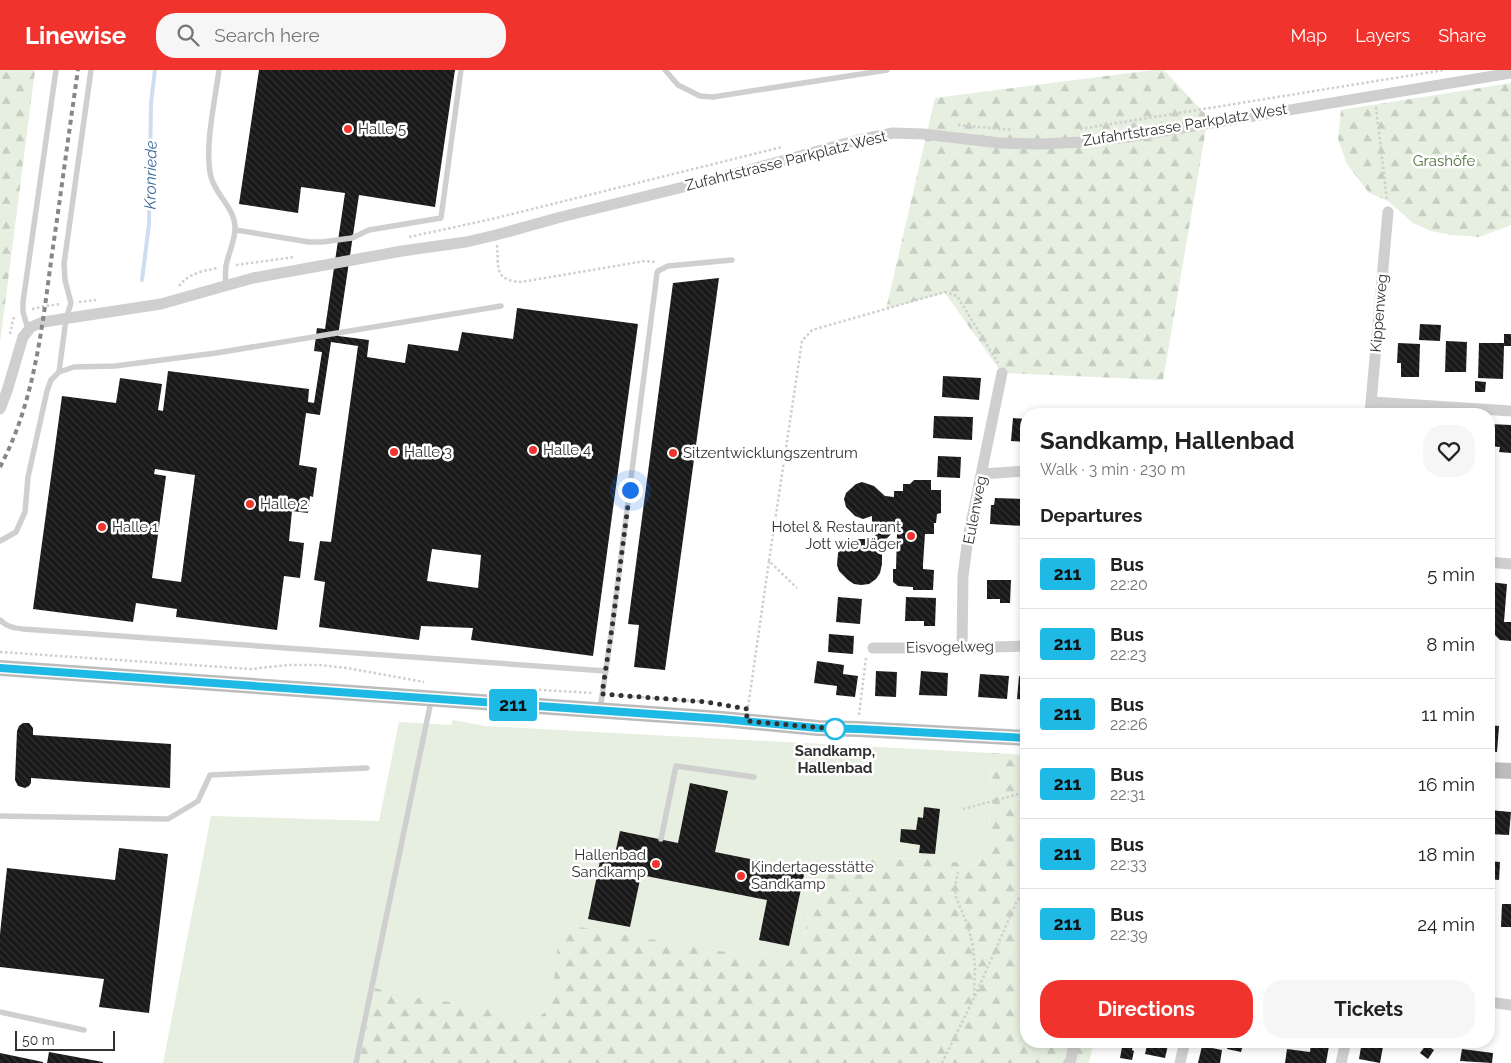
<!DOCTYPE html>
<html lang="en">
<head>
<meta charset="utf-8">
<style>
  body { margin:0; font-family:Raleway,sans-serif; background:#f6f6f6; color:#222; height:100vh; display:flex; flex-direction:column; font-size:19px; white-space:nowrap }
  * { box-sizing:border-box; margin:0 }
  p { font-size:16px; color:#767676 }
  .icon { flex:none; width:28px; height:28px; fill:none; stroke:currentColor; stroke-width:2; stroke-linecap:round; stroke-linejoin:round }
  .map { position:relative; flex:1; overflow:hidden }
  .details { position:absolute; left:1020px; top:338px; width:475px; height:640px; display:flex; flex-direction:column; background:#fff; border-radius:20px; box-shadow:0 2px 8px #0003 }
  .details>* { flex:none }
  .badge { padding:0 10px; border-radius:4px; font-size:18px; line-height:32px }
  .scale { position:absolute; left:15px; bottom:12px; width:100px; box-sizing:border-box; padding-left:5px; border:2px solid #323232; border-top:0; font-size:14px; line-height:18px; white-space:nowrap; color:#323232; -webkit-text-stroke:4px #fff; paint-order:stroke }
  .you { position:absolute; width:25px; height:25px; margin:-12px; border:4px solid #fff; border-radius:50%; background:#1a73e8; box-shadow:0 0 0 8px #1a73e833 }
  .map>.badge { position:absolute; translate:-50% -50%; box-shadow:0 0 0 2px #fff }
  h2 { padding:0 20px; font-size:19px; line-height:45px }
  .round { display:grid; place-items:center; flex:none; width:52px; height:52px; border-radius:20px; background:#f6f6f6 }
  .overview { display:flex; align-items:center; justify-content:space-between; height:85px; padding:0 20px }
  h1 { font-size:24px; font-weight:700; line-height:38px }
  .button { display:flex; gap:10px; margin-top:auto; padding:10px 20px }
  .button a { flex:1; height:58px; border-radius:20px; background:#f0342d; color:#fff; font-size:20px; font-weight:700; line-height:58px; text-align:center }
  .button a+a { background:#f6f6f6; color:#222 }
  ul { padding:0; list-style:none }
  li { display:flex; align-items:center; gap:15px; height:70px; padding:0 20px; border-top:1px solid #e0e0e0 }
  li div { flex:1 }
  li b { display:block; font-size:19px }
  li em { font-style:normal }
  li .badge { min-width:55px; font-weight:700; text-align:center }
  header { display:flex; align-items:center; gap:30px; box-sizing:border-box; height:70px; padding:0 25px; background:#f0342d; color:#fff }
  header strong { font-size:24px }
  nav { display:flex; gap:28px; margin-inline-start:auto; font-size:18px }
  .search { width:350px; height:45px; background:#f6f6f6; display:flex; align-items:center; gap:12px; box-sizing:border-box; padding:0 18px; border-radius:20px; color:#767676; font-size:19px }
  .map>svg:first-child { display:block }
</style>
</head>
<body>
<header>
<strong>Linewise</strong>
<div class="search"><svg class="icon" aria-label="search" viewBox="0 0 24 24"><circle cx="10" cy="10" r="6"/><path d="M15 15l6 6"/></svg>Search here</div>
<nav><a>Map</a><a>Layers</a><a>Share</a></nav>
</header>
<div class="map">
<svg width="1511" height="993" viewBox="0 0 1511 993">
  <defs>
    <pattern id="forest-firs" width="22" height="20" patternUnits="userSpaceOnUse" patternTransform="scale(1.25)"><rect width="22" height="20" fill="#e6efe0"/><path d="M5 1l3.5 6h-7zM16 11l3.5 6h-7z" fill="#c6cdc1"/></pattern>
    <pattern id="building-back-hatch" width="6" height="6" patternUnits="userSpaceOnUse" patternTransform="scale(1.25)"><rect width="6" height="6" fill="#191919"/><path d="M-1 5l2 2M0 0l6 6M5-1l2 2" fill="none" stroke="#323232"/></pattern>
  </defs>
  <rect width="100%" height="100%" fill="#fff"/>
  <polygon fill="#e6efe0" points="453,650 485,656 991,683 989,771 978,795 924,788 810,791 808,838 805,870 788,894 568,855 547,940 538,948 519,948 467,934 424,929 375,918 359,993 163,993 211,746 379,751 399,652 451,655"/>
  <g fill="url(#forest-firs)">
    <polygon points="0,0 35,0 0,273"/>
    <polygon points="1153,0 1164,0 1208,47 1163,310 1002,303 945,223 886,239 935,28"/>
    <polygon points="1511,13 1511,155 1479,167 1451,165 1431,161 1413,153 1388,131 1369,123 1347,94 1338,69 1341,40"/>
    <polygon points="991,683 1026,685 1026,971 1094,971 1089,993 359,993 375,918 424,929 467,934 519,948 538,948 547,940 554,909 558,873 568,855 788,893 805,870 808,838 809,791 924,788 978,795 989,771"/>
  </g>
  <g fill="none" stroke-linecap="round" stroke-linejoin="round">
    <polyline stroke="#ccdeef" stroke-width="4" points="142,210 149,154 151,33 155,0"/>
  </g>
  <g fill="url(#building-back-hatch)" fill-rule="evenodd">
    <path d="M 259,0 L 455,0 L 435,137 L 359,125 L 338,266 L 369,270 L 367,287 L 405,293 L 408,274 L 458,281 L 462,262 L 513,269 L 517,238 L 638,254 L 593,586 L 471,570 L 473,558 L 421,556 L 419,570 L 319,557 L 325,512 L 314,510 L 320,471 L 331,472 L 358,276 L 331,272 L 320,345 L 306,343 L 299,395 L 317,398 L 313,427 L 310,426 L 308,443 L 292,441 L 289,471 L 304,473 L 300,508 L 284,506 L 277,560 L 176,547 L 177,539 L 136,533 L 133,552 L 33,539 L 62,326 L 116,333 L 120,308 L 162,314 L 158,340 L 163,341 L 168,301 L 309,319 L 308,332 L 314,333 L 322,282 L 314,281 L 317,258 L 325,259 L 345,123 L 301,117 L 298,143 L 239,134 ZM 155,399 L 195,405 L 181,512 L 152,508 L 166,406 L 154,404 ZM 432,479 L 481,485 L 478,518 L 427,511 Z"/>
    <polygon points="719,208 665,600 634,597 639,555 628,554 673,213"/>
    <polygon points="1420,254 1441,255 1440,271 1419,270"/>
    <polygon points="1504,264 1511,264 1511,276 1504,276 1503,309 1478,308 1479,273 1504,273"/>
    <polygon points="1446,271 1467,272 1466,302 1445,302"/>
    <polygon points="1398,273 1420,274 1419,307 1401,307 1401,293 1397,293"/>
    <polygon points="943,306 981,308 979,330 942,327"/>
    <polygon points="1475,311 1486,312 1485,322 1475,322"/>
    <polygon points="1140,341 1162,342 1162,344 1139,344"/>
    <polygon points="934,346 973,347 972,370 933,368"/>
    <polygon points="1013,348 1026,349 1026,372 1011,371"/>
    <polygon points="1489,354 1511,355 1511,383 1499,382 1500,377 1489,376"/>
    <polygon points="938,386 961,387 960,408 937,407"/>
    <polygon points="914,410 931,410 931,420 941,420 941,443 937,444 936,453 934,453 934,464 925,464 923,494 923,499 934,500 933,520 913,520 913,517 898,516 893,512 893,499 896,499 897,464 901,464 901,461 896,460 891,464 879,477 882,485 882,494 880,503 876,509 869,514 861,515 854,514 848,510 839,501 837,495 838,483 846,473 853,469 867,469 871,470 877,463 872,460 872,446 863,449 855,446 846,437 844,429 846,423 856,414 862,412 874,416 885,426 894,427 894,421 903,421 903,414 910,414"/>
    <polygon points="995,428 1024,429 1023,456 990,454 991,435 994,435"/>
    <polygon points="1489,429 1492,429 1490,448 1489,448"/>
    <polygon points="987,510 1011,510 1010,533 1000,533 1000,529 987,529"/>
    <polygon points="1489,512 1507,514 1504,552 1511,552 1511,571 1500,570 1489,559"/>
    <polygon points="838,527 862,529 860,554 836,552"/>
    <polygon points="906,527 936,528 935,556 924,556 924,551 905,551"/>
    <polygon points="829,564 854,566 853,584 828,582"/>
    <polygon points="817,591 844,595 843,604 858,606 855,627 836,625 837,616 814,613"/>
    <polygon points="876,601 897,602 896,627 875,626"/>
    <polygon points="921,601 948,603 947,626 919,625"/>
    <polygon points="980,604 1009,606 1007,629 978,627"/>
    <polygon points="1019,606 1026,606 1026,630 1017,629"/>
    <polygon points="23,653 29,653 33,658 33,665 171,674 170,718 31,708 31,713 29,716 25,718 18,716 15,710 17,661 19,656"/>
    <polygon points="1489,655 1499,656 1497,682 1489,681"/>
    <polygon points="690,713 728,721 715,782 805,800 789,876 759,870 767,830 641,805 630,857 588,849 602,781 615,784 620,761 678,773"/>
    <polygon points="924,737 940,739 935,784 919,783 920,775 900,772 901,759 916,760 918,747 923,748"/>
    <polygon points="1489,740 1511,742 1509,765 1489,764"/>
    <polygon points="119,778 168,784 149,943 99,937 104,909 0,897 0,864 7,798 115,810"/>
    <polygon points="1489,791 1500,792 1499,810 1489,809"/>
    <polygon points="1502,834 1511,834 1511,857 1501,857"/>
    <polygon points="1489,946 1494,946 1491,966 1489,966"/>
    <polygon points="1123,971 1133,971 1132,980 1134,981 1132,990 1120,988"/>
    <polygon points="1148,971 1169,971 1165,988 1145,984"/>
    <polygon points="1228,971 1243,975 1241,982 1227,979"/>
    <polygon points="1362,971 1384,971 1380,993 1359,989"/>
    <polygon points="1311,973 1329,976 1326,993 1285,993 1287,979 1310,982"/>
    <polygon points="1426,975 1434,980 1428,989 1420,983"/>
    <polygon points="1202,976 1222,980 1220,993 1198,993"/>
    <polygon points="1462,979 1493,983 1492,993 1460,991"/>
    <polygon points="49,982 103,992 103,993 47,993"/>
    <polygon points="0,983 43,992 43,993 0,993"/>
  </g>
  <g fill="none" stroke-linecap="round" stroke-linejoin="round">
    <g stroke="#cfcfcf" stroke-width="2.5" stroke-dasharray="2.5 2.5" stroke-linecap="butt">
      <polyline points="1376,37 1387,131"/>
      <polyline points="958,55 1012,60"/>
      <polyline points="1080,59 1444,0"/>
      <polyline points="409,167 492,149 782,77"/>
      <path d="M 497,175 C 499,197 493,210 521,212 L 645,191 L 656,192"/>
      <polyline points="236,195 295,187"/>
      <path d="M 179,216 C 189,203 203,201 218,198"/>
      <polyline points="79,232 96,230"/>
      <polyline points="32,239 45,236 61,234"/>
      <polyline points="10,264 13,249 16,246"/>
      <polyline points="827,455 872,455"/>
      <polyline points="769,491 802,271 812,260 945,222 957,226 998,293"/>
      <polyline points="0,582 251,599 289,595 319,595 347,598 424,612"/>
      <polyline points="524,619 594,623"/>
      <polyline points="612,625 708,632"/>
      <polyline points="748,637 769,491 797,518"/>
      <polyline points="859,645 866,588"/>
      <polyline points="963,739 1026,722"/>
      <polyline points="975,926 1017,831 1026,820"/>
      <polyline points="942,993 974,928 975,897 973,876 968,856 956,827 955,817 958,802"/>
    </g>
    <g stroke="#cfcfcf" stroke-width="5.5">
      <path d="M 219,0 C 215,31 204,78 211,107 C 216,126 236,139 235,159 C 235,171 228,184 226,196 C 225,202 226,209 225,216"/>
      <polyline points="665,0 678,15 700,26 713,27 887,0"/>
      <polyline points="236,160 309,172 322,172 352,168 369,160 441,148 461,0"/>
      <polyline points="28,259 23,242 23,232 56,0"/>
      <polyline points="59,302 66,249 71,233 65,210 64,194 91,0"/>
      <polyline points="0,471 16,462 25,442 28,407 47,321 51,310 59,302 74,297 115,296 216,283 501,236"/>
      <path d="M 0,550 C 7,557 14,558 23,559 L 606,601"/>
      <polyline points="600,640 612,558 657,203 658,201 668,196 732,190"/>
      <polyline points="0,746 168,749 198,731 210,705 367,698"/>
      <polyline points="661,769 676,696 754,707"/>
      <polyline points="0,942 84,960"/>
      <polyline points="356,993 431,631"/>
    </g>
    <g stroke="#cfcfcf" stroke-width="11">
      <polyline points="1372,332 1511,341"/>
      <polyline points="0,339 7,321 23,267 31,257 43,252 161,234 253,208 402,181 466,172 496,165 561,147 716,109 858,70 893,63 923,64 1000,73 1041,74 1082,72 1128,67 1511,3"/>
      <polyline points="1370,344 1388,142"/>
      <polyline points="982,404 1026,401"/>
      <polyline points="1489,492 1511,494"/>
      <polyline points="873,578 962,578 1026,576"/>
      <polyline points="962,578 963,506 968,468 1002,303"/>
      <polyline points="1489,932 1511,935"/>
      <polyline points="1070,993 1075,971"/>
      <polyline points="1180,993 1185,971"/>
      <polyline points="1341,993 1346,971"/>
    </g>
    <g stroke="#bcbcbc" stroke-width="16">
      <polyline points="0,598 722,649 818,658 858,659 1026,668"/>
      <polyline points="1489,700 1511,701"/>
    </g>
    <path stroke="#878787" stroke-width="4" stroke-dasharray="5 4" stroke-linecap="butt" d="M 0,397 C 35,331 42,257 52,184 C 61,123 69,61 78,0"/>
  </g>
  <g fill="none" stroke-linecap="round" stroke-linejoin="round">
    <defs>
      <polyline id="line" points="0,598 722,649 818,658 858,659 1026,668"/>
    </defs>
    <use href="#line" stroke="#fff" stroke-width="11"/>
    <use href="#line" stroke="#1eb9e5" stroke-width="8"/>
    <polyline stroke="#323232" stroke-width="5" stroke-dasharray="0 9" points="630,420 612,558 602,624 707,632 748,639 746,651 835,659"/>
  </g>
  <g fill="#f0342d" stroke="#fff" stroke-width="2">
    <circle cx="348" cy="59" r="5"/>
    <circle cx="533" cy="380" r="5"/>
    <circle cx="394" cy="382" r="5"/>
    <circle cx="673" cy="383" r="5"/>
    <circle cx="250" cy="434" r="5"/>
    <circle cx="102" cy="457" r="5"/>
    <circle cx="911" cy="466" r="5"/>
    <circle cx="656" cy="794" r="5"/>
    <circle cx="741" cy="806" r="5"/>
  </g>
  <circle fill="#fff" stroke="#1eb9e5" stroke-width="2.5" cx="835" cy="659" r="10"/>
  <g text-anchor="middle" stroke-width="5" stroke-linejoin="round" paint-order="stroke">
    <g font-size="15" fill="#323232" stroke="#fff">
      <text transform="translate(1185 55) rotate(-9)" y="5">Zufahrtstrasse Parkplatz West</text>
      <text transform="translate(786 91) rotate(-14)" y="5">Zufahrtstrasse Parkplatz West</text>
      <text transform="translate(1379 243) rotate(-85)" y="5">Kippenweg</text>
      <text transform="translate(975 440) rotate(-79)" y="5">Eulenweg</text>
      <text transform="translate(950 577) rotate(-1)" y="5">Eisvogelweg</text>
    </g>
    <g font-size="15" fill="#323232" stroke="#fff" text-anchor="start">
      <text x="358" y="64">Halle 5</text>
      <text x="543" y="385">Halle 4</text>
      <text x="404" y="387">Halle 3</text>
      <text x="683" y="388">Sitzentwicklungszentrum</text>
      <text x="260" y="439">Halle 2</text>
      <text x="112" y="462">Halle 1</text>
      <text x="901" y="462" text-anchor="end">Hotel &amp; Restaurant<tspan x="901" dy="17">Jott wie Jäger</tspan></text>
      <text x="646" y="790" text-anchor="end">Hallenbad<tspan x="646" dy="17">Sandkamp</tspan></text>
      <text x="751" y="802">Kindertagesstätte<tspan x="751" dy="17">Sandkamp</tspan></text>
    </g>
    <g font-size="15" fill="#4f723c" stroke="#fff">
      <text x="1444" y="96">Grashöfe</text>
    </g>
    <g font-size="15" font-weight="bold" fill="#323232" stroke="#fff">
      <text x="835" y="686">Sandkamp,<tspan x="835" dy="17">Hallenbad</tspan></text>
    </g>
    <g font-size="16" font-style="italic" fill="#396a9b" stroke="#fff">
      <text transform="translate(150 105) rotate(-89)" y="6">Kronriede</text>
    </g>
  </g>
</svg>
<div class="scale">50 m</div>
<div class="you" style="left:630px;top:420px"></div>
<b class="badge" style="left:513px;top:635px;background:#1eb9e5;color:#111">211</b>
<section class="details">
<div class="overview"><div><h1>Sandkamp, Hallenbad</h1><p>Walk · 3 min · 230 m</p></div><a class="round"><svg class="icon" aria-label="heart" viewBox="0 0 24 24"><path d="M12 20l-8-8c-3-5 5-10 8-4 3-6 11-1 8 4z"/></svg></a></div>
<h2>Departures</h2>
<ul>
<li><span class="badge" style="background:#1eb9e5;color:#111">211</span><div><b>Bus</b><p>22:20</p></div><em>5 min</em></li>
<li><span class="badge" style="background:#1eb9e5;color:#111">211</span><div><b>Bus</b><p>22:23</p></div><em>8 min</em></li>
<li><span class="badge" style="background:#1eb9e5;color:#111">211</span><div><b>Bus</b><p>22:26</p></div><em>11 min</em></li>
<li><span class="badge" style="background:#1eb9e5;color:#111">211</span><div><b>Bus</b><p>22:31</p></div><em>16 min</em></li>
<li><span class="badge" style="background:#1eb9e5;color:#111">211</span><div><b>Bus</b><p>22:33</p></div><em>18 min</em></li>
<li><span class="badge" style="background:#1eb9e5;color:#111">211</span><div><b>Bus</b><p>22:39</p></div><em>24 min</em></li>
</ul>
<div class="button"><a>Directions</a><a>Tickets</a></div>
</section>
</div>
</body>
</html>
